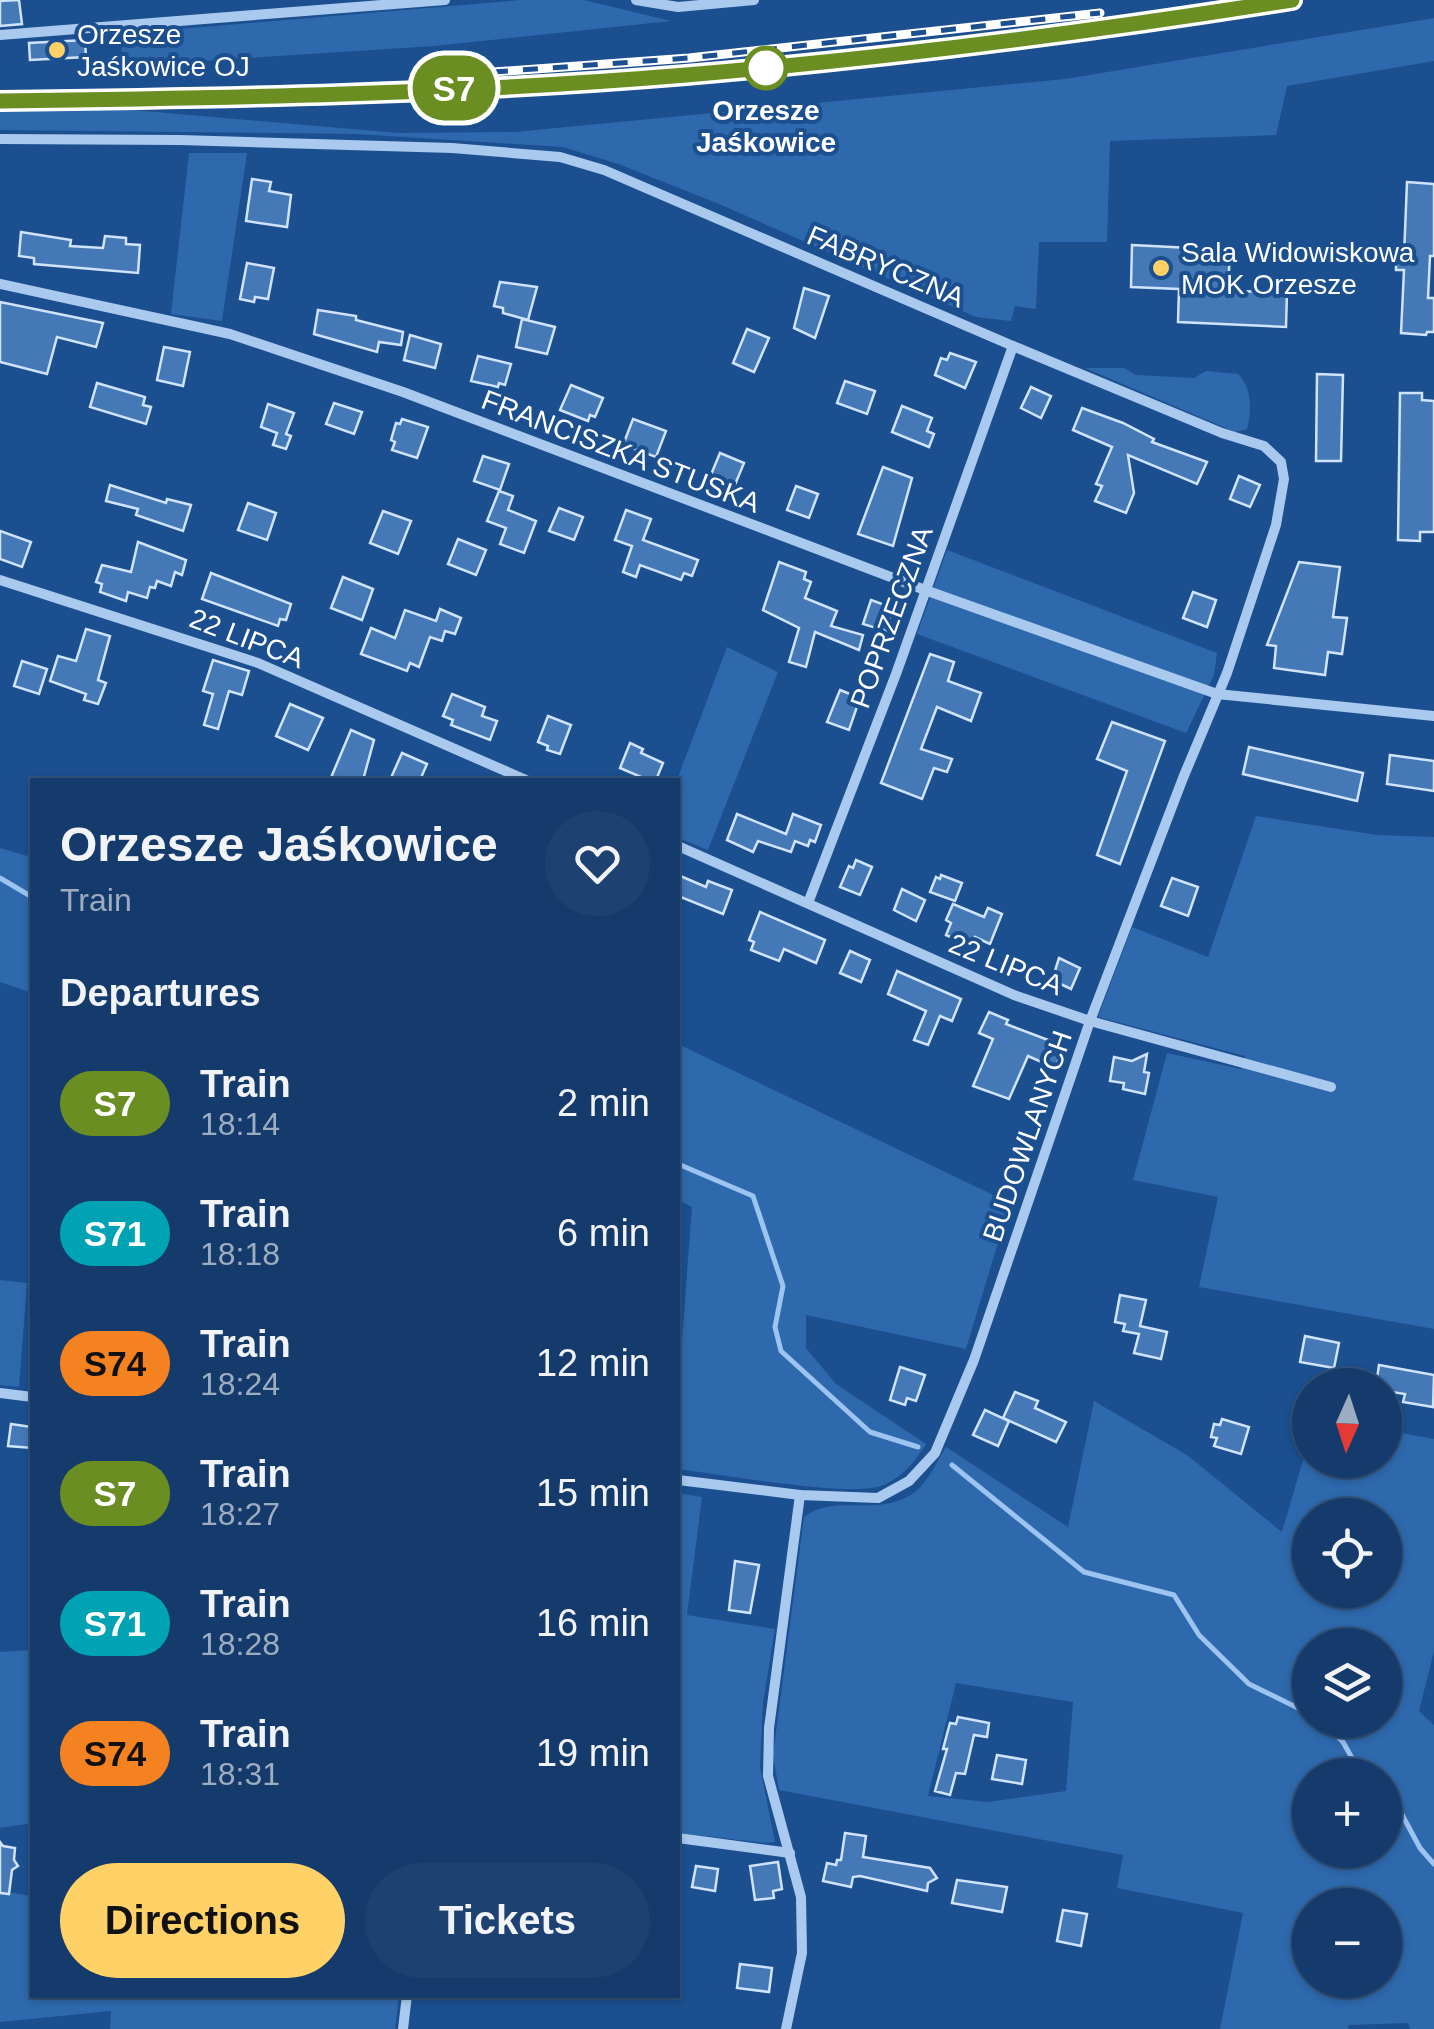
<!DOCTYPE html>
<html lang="en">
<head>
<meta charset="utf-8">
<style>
  body { margin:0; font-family:Helvetica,sans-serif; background:#1d4271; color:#f1f3f6; height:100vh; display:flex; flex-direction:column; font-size:38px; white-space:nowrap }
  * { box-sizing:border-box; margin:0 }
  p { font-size:32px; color:#9dadc1 }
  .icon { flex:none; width:55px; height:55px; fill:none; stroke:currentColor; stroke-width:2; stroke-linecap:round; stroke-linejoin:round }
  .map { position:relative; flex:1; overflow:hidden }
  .panel { position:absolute; left:30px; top:778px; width:650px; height:1220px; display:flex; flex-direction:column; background:#143b6b; border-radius:0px; box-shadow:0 2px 8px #0004,0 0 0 2px #33557e }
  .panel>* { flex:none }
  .badge { padding:0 20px; border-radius:32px; font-size:35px; line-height:65px }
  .needle { width:65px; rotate:183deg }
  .controls { position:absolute; left:1292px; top:1368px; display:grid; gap:20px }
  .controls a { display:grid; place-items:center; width:110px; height:110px; border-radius:50%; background:#143b6b; box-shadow:0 2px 8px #0004,0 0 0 2px #33557e; font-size:50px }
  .map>.badge { position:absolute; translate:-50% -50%; box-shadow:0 0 0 5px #fff }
  h2 { padding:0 30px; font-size:38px; line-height:90px }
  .round { display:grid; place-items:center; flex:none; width:105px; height:105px; border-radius:52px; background:#1d4271 }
  .head { display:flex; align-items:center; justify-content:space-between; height:170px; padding:0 30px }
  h1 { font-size:48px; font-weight:700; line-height:75px }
  .primary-button { display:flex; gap:20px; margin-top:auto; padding:20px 30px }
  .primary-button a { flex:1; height:115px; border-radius:60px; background:#ffd166; color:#111; font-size:40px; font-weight:700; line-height:115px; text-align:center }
  .primary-button a+a { background:#1d4271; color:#f1f3f6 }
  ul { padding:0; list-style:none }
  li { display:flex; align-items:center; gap:30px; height:130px; padding:0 30px }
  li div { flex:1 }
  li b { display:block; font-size:38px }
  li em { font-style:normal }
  li .badge { min-width:110px; font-weight:700; text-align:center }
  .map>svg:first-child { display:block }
</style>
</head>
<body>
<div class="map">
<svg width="1434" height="2029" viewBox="0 0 1434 2029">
  <rect width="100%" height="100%" fill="#1b4f8f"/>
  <g fill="#2e69ad" fill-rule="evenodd">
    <polygon points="521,0 584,0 671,21 435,46 123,66 120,34"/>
    <polygon points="1434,18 1434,61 1287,86 1276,135 1110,141 1107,242 1039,242 1036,309 1015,306 1011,321 976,317 719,204 621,165 563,147 357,134 0,130 0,107 133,110 398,133 515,132 1065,79"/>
    <polygon points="189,153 247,153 222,321 171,314"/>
    <path d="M 1085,368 L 1124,368 L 1136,375 L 1194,378 L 1206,371 L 1238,374 C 1252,388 1252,410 1247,429 L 1235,432 Z"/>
    <polygon points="947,550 1217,653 1214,675 1186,733 917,634"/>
    <polygon points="727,647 778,672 708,850 678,838 677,780"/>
    <polygon points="1256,816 1377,835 1434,837 1434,1329 1199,1287 1218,1197 1133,1180 1167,1053 1241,1069 1245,1056 1098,1017 1132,927 1208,957"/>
    <polygon points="0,848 27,856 32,852 32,993 0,982"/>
    <path d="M 682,1046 L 1010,1203 L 966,1349 L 806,1315 L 806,1348 L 836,1384 L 926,1444 C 914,1463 903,1477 881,1486 C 851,1497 717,1474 678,1469 L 678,1393 L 692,1207 L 678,1200 L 678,1055 Z"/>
    <polygon points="0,1280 27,1283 19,1387 0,1385"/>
    <path d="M 1094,1401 L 1187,1455 L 1282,1532 L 1310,1436 L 1310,1460 L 1385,1460 L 1385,1430 L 1434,1439 L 1434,1651 L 1419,1711 L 1434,1725 L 1434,2029 L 1410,2029 L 1408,2023 L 1349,2025 L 1348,2029 L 1220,2029 L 1243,1913 L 1117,1888 L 1123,1855 L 779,1790 L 773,1755 L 804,1517 C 836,1492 878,1519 915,1492 C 928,1482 937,1461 946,1447 L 1068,1527 ZM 1310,1515 L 1385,1515 L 1385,1590 L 1310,1590 ZM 1310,1645 L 1385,1645 L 1385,1720 L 1310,1720 ZM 956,1683 L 1073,1702 L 1066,1791 L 988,1802 L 928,1796 ZM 1310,1775 L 1385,1775 L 1385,1850 L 1310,1850 ZM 1310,1905 L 1385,1905 L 1385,1980 L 1310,1980 Z"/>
    <polygon points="678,1493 702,1497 687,1615 775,1629 763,1703 760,1767 775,1842 766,1843 678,1833"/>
    <polygon points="32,1650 32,1823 0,1828 0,1652"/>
    <polygon points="0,1891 32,1896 32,1995 399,1995 395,2029 110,2029 111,2011 0,2022"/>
  </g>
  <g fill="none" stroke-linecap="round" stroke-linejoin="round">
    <g stroke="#9cc4f0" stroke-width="5">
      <polyline points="0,878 32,897"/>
      <polyline points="678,1164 753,1196 783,1286 775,1327 781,1351 870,1432 918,1447"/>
      <polyline points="952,1465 1084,1572 1174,1595 1199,1635 1249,1684 1310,1714"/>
      <polyline points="1322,1720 1343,1742 1352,1758 1377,1775"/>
      <polyline points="1385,1783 1420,1848 1434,1864"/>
    </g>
  </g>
  <g fill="#4478b7" stroke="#cfe3fa" stroke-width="2.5">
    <polygon points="19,0 22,24 0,26 0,1"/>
    <polygon points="85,40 86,57 30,60 29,43"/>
    <polygon points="252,179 271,182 269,191 291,195 287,227 246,221"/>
    <polygon points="1407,182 1434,184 1434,256 1430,256 1428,298 1434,298 1434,332 1427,332 1426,335 1401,333 1404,270 1396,270 1396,256 1404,256"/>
    <polygon points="21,232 71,240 70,246 103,248 105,236 126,238 126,244 140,245 138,273 34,264 34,258 19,256"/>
    <polygon points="1132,245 1230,250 1228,291 1287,292 1286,327 1178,322 1179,289 1131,287"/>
    <polygon points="247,263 274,268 268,299 255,297 254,302 240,299"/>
    <polygon points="500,282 537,287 528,320 503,313 503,308 494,306"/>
    <polygon points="804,288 829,296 815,338 794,328"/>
    <polygon points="0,302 103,323 96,347 57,337 47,374 0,362"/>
    <polygon points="318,310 356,316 356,320 403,332 401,345 379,342 377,352 314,334"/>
    <polygon points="522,319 555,327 547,354 516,347"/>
    <polygon points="747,329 769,338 754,372 733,363"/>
    <polygon points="410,335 441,344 435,368 404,360"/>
    <polygon points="164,347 190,352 183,386 157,380"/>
    <polygon points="950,353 976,362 965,388 935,375 941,358 947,360"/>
    <polygon points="478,356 511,364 505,385 499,383 498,387 471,381"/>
    <polygon points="1317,374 1343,375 1341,461 1316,461"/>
    <polygon points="845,381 875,391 867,414 837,403"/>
    <polygon points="97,383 145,397 143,405 151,407 146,424 90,407"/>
    <polygon points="571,385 603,398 595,417 590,415 588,421 560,410"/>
    <polygon points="1031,387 1051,396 1041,418 1021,408"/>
    <polygon points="1400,393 1422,393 1422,400 1434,401 1434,532 1420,532 1420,541 1398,540"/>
    <polygon points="334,403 362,412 354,434 326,424"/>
    <polygon points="268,404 294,413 286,434 291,436 286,449 273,445 277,433 261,427"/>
    <polygon points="902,406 932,418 927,431 934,434 929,447 892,432"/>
    <polygon points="1082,408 1123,423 1154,439 1152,442 1207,462 1197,484 1128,455 1134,493 1126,513 1095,501 1102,486 1096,484 1112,447 1073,430"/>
    <polygon points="402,419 428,427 417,458 392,450 395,442 391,440 396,423 400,424"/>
    <polygon points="633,419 666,431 656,457 623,445"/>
    <polygon points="720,453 744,463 734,487 710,477"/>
    <polygon points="483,456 509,464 500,490 474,481"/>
    <polygon points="883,467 912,478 893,546 858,534"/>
    <polygon points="1239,476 1260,485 1250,507 1230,499"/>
    <polygon points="110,485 166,503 167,499 191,505 183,531 136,515 138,509 106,501"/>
    <polygon points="796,486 818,494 809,518 787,510"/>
    <polygon points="499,491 513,496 508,510 536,521 524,553 500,544 506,528 487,521"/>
    <polygon points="248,503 276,513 267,540 238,530"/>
    <polygon points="559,508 583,517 574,540 549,531"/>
    <polygon points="626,510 651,519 643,540 698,560 692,576 684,573 681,580 640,565 636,577 623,572 632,546 615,540"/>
    <polygon points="383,511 411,521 398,554 370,543"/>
    <polygon points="0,531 31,542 22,567 0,559"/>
    <polygon points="458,539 486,550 476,575 448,564"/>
    <polygon points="138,542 186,560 182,575 175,572 171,586 157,581 155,588 150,587 147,598 128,592 126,601 100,592 102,584 96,582 102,565 131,572"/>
    <polygon points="779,562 806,572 804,579 811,582 805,598 837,611 831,626 863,635 859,650 815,632 806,667 789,662 799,628 763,610"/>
    <polygon points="1299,562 1340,567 1333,617 1347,618 1342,654 1328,652 1325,675 1274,668 1276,646 1267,645"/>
    <polygon points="211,573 291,604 286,620 280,619 278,626 202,599"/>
    <polygon points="343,577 373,589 362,620 331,608"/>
    <polygon points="1193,592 1216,600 1207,627 1183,618"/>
    <polygon points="871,600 893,608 886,631 863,624"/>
    <polygon points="440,609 461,618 455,634 445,631 442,641 430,637 419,667 410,663 407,671 361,654 371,628 395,638 405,610 436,621"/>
    <polygon points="86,629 110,636 98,680 106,683 98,704 84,700 86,694 50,681 58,656 76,661"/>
    <polygon points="930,654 954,662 948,681 981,693 971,721 937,707 921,749 952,759 947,772 934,768 922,799 881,783"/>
    <polygon points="213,660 249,671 242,695 229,691 218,729 204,725 213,694 203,691"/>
    <polygon points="22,661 47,669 39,694 14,686"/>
    <polygon points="840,690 860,698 849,730 827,722"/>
    <polygon points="452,694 485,707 482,716 497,721 490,740 451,725 453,720 443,716"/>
    <polygon points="290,704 323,718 308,750 276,736"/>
    <polygon points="548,716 571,725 560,754 547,750 548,746 538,742"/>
    <polygon points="1112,722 1165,741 1120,864 1097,855 1127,771 1097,759"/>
    <polygon points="351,730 374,740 363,780 330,780"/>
    <polygon points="630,743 643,749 641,753 663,763 656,780 648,780 620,768"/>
    <polygon points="1249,747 1363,773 1357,801 1243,774"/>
    <polygon points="402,753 427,764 420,780 390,780"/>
    <polygon points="1390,755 1434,761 1434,791 1387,784"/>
    <polygon points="737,814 786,834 793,814 821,825 815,842 810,840 808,846 795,841 791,852 758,841 753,852 727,840"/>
    <polygon points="856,860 872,867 860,895 840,887 849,866 853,868"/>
    <polygon points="678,875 706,887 708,881 732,890 723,914 678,896"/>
    <polygon points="941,875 962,883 955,901 930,892 936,877 940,879"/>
    <polygon points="1172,878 1198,887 1188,916 1161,906"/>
    <polygon points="902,889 925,900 916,921 894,910"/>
    <polygon points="953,904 984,917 988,908 1002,914 990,944 975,937 971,946 946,935 951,923 946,920"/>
    <polygon points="760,912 825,940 816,963 784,949 779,961 751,950 754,942 749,940"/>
    <polygon points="850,951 870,960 861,982 840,973"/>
    <polygon points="1059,958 1080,968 1071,989 1052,980"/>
    <polygon points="897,971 961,999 952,1021 940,1016 928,1045 914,1040 926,1011 888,994"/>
    <polygon points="989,1012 1008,1020 1006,1024 1064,1046 1055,1068 1028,1056 1009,1099 973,1086 993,1039 979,1033"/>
    <polygon points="1147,1054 1144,1072 1149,1073 1145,1094 1123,1089 1124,1083 1110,1081 1114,1057 1132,1061"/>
    <polygon points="1120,1295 1146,1300 1140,1326 1167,1332 1161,1359 1134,1353 1139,1334 1123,1331 1125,1324 1115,1322"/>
    <polygon points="1305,1336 1339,1343 1334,1368 1300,1362"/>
    <polygon points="1379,1365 1434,1375 1433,1407 1403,1402 1405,1394 1385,1391 1385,1385 1376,1385"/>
    <polygon points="900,1367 925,1375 916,1401 907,1398 905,1405 890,1400"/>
    <polygon points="1015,1392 1038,1401 1035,1408 1066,1422 1056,1442 1003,1418"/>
    <polygon points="985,1410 1009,1421 998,1446 973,1435"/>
    <polygon points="1222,1419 1249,1427 1241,1454 1214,1446 1217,1438 1211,1437 1214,1424 1220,1425"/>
    <polygon points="11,1424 32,1427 32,1448 8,1446"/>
    <polygon points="735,1561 759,1565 750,1613 729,1610"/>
    <polygon points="958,1717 989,1723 987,1737 974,1735 965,1774 956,1773 950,1795 935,1791 947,1749 943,1749 950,1723 956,1724"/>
    <polygon points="997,1755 1026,1760 1022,1784 992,1779"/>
    <polygon points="845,1833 866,1836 863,1857 930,1868 937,1878 928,1883 927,1891 860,1876 853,1877 851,1887 823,1881 827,1863 836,1865 837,1860 841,1860"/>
    <polygon points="0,1842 3,1846 15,1848 14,1860 18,1866 12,1870 9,1894 0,1893"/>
    <polygon points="778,1862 782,1889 773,1891 774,1898 755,1900 750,1866"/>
    <polygon points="696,1866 718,1869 715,1891 692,1887"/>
    <polygon points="957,1880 1007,1887 1002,1912 952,1903"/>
    <polygon points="1063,1910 1087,1914 1081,1946 1057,1941"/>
    <polygon points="740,1964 772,1968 769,1992 737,1988"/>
  </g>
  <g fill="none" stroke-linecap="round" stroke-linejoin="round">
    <g stroke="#a9c9ee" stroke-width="10">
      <polyline points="636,0 678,7 754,0"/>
      <polyline points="0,35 445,0"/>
      <polyline points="0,139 180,140 452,148 560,157 604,170 1013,346 1222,433 1264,446 1281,462 1284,479 1276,525 1227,673 1183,778 1090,1021 974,1360 935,1453 909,1481 878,1498 800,1495 678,1480"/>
      <polyline points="0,284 230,334 403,392 925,590 1217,694 1434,716"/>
      <polyline points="0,580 258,663 526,780"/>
      <polyline points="678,846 1014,995 1090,1021 1331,1087"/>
      <polyline points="808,903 896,674 1013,346"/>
      <polyline points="0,1393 32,1397"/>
      <polyline points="678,1838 790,1853"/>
      <polyline points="403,2029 407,1995"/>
      <polyline points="786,2029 802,1953 801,1897 768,1776 769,1728 800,1495"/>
    </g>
    <defs>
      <g id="rail">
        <polyline points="493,72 689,58 1100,13"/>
        <path d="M 0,101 C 229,99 458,94 686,75 C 889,59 1091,32 1292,0"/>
      </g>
    </defs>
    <use href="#rail" stroke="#fff" stroke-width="9"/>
    <use href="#rail" stroke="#1b4f8f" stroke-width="5" stroke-dasharray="15" stroke-linecap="butt"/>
  </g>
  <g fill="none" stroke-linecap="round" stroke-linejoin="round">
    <defs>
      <path id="line" d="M 0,101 C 229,98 458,94 686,75 C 889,58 1091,32 1292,0"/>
    </defs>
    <use href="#line" stroke="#fff" stroke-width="22"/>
    <use href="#line" stroke="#6b8e23" stroke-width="15"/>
  </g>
  <g fill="#ffd166" stroke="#1b4f8f" stroke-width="4">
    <circle cx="57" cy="50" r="10"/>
    <circle cx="1161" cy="268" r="10"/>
  </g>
  <circle fill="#fff" stroke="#6b8e23" stroke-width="5" cx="766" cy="68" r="20"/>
  <g text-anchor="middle" stroke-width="8" stroke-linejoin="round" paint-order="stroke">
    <g font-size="28" fill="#fff" stroke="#1b4f8f" text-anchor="start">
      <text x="77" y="44">Orzesze<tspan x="77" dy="32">Jaśkowice OJ</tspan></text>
      <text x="1181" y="262">Sala Widowiskowa<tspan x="1181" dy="32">MOK Orzesze</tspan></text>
    </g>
    <g font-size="28" font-weight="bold" fill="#fff" stroke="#1b4f8f">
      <text x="766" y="120">Orzesze<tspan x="766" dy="32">Jaśkowice</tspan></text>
    </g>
    <g font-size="28" fill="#fff" stroke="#1b4f8f">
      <text transform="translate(886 266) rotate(23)" y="10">FABRYCZNA</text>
      <text transform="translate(621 451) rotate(21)" y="10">FRANCISZKA STUSKA</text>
      <text transform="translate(891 617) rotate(-70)" y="10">POPRZECZNA</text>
      <text transform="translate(247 638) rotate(21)" y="10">22 LIPCA</text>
      <text transform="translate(1006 964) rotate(22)" y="10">22 LIPCA</text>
      <text transform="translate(1027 1136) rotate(-71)" y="10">BUDOWLANYCH</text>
    </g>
  </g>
</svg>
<div class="controls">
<a><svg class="needle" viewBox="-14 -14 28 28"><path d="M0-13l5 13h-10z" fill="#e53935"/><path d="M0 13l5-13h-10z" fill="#9dadc1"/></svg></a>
<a><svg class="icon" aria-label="locate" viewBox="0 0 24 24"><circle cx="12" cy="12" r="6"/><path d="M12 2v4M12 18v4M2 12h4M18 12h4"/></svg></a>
<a><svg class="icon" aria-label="layers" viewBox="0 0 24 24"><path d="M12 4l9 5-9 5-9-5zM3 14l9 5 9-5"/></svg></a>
<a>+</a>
<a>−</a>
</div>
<b class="badge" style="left:454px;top:88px;background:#6b8e23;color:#fff">S7</b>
<section class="panel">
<div class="head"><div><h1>Orzesze Jaśkowice</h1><p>Train</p></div><a class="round"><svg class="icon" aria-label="heart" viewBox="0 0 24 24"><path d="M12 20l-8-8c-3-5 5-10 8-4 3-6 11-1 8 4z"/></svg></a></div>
<h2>Departures</h2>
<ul>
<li><span class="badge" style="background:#6b8e23;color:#fff">S7</span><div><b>Train</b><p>18:14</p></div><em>2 min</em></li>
<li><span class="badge" style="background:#00a3b4;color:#fff">S71</span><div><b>Train</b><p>18:18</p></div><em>6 min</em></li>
<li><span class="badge" style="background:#f58220;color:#111">S74</span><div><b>Train</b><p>18:24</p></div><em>12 min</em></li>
<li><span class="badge" style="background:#6b8e23;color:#fff">S7</span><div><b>Train</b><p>18:27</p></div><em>15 min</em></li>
<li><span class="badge" style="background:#00a3b4;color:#fff">S71</span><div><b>Train</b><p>18:28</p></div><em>16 min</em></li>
<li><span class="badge" style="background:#f58220;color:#111">S74</span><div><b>Train</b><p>18:31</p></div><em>19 min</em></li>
</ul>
<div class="primary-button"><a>Directions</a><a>Tickets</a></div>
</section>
</div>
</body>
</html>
